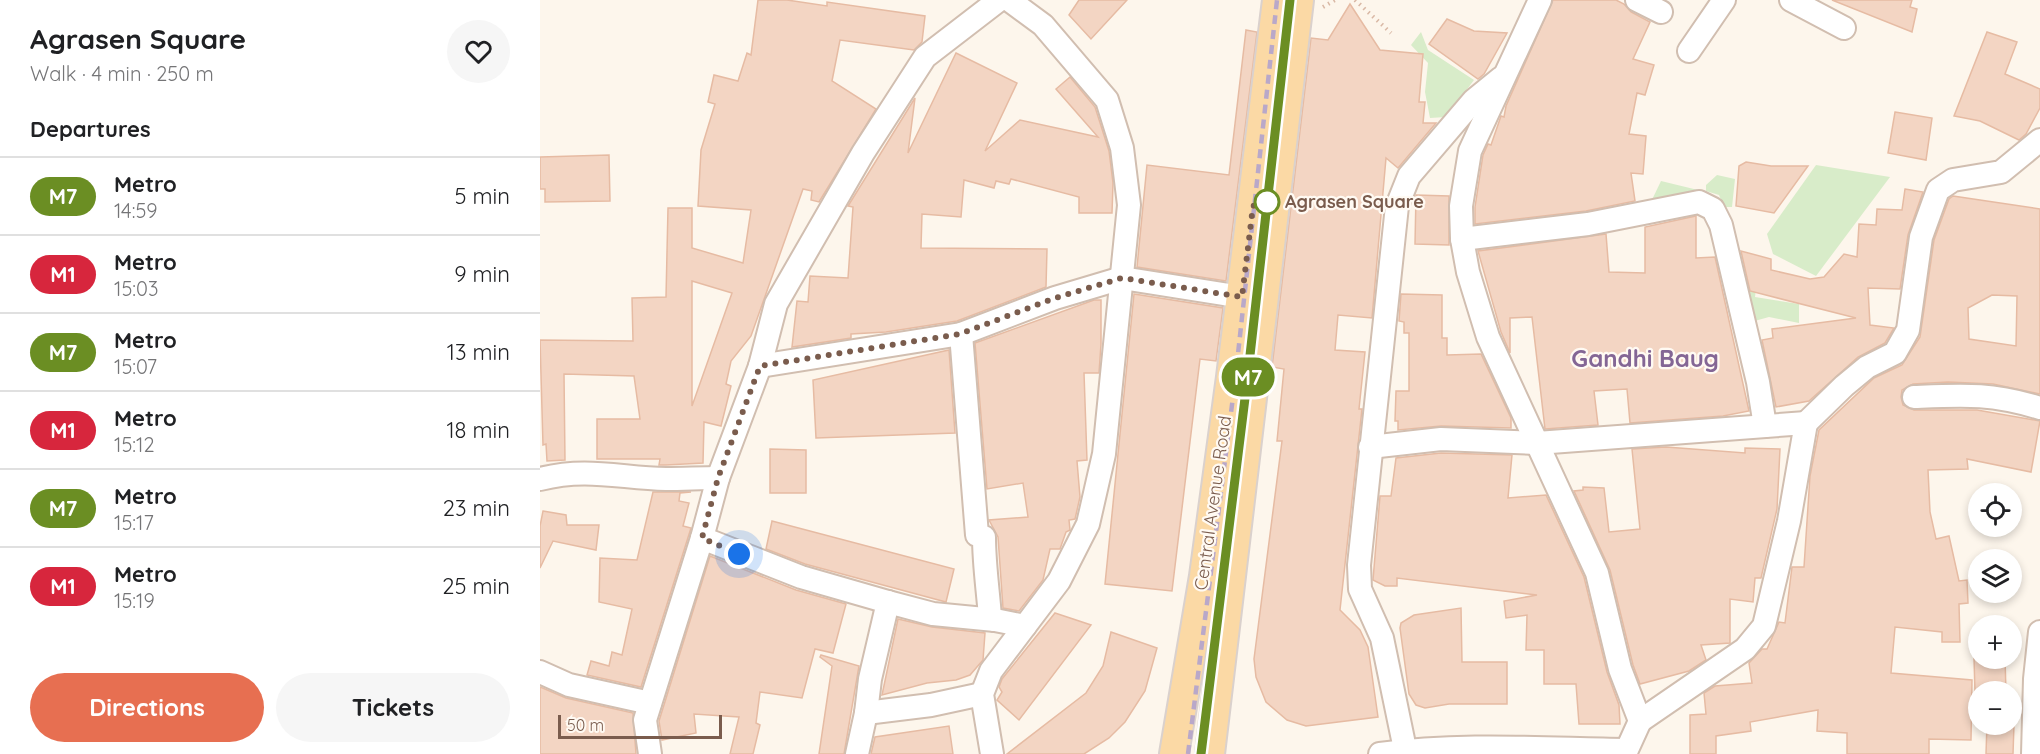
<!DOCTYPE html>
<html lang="en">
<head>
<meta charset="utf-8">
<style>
  body { margin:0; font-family:Quicksand,sans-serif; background:#f6f6f6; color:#202124; height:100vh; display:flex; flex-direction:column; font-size:22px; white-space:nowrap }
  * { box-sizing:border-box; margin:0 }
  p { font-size:20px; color:#757577 }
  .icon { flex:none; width:33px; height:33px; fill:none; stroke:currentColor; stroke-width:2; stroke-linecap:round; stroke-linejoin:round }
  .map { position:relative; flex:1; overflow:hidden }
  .details { display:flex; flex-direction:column; background:#fff; width:540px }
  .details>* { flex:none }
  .badge { padding:0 12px; border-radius:20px; font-size:21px; line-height:39px }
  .fabs { position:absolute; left:1428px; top:483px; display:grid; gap:12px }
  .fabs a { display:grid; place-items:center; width:54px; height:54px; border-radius:50%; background:#fff; box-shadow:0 3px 9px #0003; font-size:30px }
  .scale { position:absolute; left:18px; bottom:15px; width:164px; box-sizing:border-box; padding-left:6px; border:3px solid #7a5c4d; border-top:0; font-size:16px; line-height:21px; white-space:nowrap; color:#7a5c4d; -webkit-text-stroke:4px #fffaf3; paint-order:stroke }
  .you { position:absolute; width:30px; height:30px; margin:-15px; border:4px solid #fff; border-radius:50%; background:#1a73e8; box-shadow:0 0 0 9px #1a73e833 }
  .map>.badge { position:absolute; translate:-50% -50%; box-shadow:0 0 0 3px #fff }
  h2 { padding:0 30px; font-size:22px; line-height:54px }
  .round { display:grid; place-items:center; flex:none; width:63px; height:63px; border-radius:32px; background:#f6f6f6 }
  .headline { display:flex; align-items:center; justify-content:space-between; height:102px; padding:0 30px }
  h1 { font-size:28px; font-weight:700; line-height:45px }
  .primary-button { display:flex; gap:12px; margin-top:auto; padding:12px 30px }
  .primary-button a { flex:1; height:69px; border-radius:36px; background:#e76f51; color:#fff; font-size:24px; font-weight:700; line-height:69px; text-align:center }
  .primary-button a+a { background:#f6f6f6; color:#202124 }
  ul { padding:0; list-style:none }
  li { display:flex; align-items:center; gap:18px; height:78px; padding:0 30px; border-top:2px solid #e0e0e0 }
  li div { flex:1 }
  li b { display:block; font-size:22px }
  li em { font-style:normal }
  li .badge { min-width:66px; font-weight:700; text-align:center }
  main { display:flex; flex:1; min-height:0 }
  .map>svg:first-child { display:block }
</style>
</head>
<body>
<main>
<section class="details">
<div class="headline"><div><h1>Agrasen Square</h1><p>Walk · 4 min · 250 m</p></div><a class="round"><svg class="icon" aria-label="heart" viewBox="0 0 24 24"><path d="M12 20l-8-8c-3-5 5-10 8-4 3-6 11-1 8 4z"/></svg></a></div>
<h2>Departures</h2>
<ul>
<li><span class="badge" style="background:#6b8e23;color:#fff">M7</span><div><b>Metro</b><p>14:59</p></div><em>5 min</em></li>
<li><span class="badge" style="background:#d7263d;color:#fff">M1</span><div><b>Metro</b><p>15:03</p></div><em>9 min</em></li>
<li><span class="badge" style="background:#6b8e23;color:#fff">M7</span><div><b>Metro</b><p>15:07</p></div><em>13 min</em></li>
<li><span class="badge" style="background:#d7263d;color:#fff">M1</span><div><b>Metro</b><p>15:12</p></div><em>18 min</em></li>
<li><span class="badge" style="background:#6b8e23;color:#fff">M7</span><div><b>Metro</b><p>15:17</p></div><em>23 min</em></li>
<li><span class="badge" style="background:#d7263d;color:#fff">M1</span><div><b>Metro</b><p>15:19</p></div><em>25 min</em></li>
</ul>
<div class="primary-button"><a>Directions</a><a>Tickets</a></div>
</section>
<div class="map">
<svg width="1500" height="754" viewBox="0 0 1500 754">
  <rect width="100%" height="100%" fill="#fdf6ec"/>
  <g fill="#d8ecc9">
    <polygon points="881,32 888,50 934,80 906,117 890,118 885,92 888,63 871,45"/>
    <polygon points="1276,165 1350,177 1276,276 1233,254 1227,234"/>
    <polygon points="1177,175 1195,179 1192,207 1184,207 1179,195 1166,191 1166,185"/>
    <polygon points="1121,181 1158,190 1109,206"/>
    <polygon points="1202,279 1217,281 1215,297 1259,304 1259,323 1229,317 1211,322"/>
  </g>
  <g fill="#f3d5c3" stroke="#e6bba3" stroke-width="1.5" fill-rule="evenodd">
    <path d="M 218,0 L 247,0 L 287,6 L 287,2 L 385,16 L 382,42 L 374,50 L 300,40 L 292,81 L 336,109 L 279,202 L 271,200 L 272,191 L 263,189 L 211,336 L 191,361 L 186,384 L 191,386 L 181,426 L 164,422 L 163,463 L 126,465 L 119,465 L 120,459 L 57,459 L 57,419 L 100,419 L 94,376 L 24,374 L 25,460 L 7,461 L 6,444 L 3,445 L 0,340 L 93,341 L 92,298 L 126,297 L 128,208 L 152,208 L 152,248 L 203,263 L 211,210 L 158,206 L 161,150 L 175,104 L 168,102 L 174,75 L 198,81 L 207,53 L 211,55 ZM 152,281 L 192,293 L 152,406 Z"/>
    <polygon points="539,0 587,0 551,39 529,15"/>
    <polygon points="1013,0 1076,0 1084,4 1091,12 1110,22 1093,59 1114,65 1105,95 1097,93 1089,134 1106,136 1103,174 1091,173 1095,201 1046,211 935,224 935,207 943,155 948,144 951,145 961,116 964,117 966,106"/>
    <polygon points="1292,0 1372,0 1370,7 1377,9 1372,32"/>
    <polygon points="810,4 840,50 883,54 879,102 885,102 883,123 896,123 858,168 846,158 832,318 798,315 795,350 825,352 819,409 822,409 800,610 820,630 828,647 838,717 766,726 747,720 726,702 716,677 714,659 742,441 737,441 744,369 732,367 771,38 788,40"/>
    <polygon points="907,19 934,31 967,33 944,74 938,79 889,44"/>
    <polygon points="706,30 717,32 686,281 597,267 607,165 689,175"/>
    <polygon points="1447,32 1477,42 1465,74 1500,89 1500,108 1486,134 1479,140 1440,121 1414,116"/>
    <polygon points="416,53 477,83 445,151 480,120 558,137 516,89 530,77 555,107 569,151 573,183 572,213 539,213 539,197 471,179 469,184 456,181 454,188 424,180 421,217 382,214 381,248 507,249 506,287 417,321 346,332 311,334 311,338 252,347 257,301 268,302 270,276 308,278 313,207 308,206 375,98 368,153"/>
    <polygon points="1355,112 1392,118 1386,160 1348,153"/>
    <polygon points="69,155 70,201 5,202 5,189 0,189 0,157"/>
    <polygon points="1206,162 1231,166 1268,166 1234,213 1196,206 1199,166"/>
    <polygon points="1365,189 1383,192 1368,235 1360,289 1328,288 1330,325 1354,328 1345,343 1318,357 1269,401 1236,407 1222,340 1233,338 1232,329 1316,318 1210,291 1201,251 1231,259 1231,270 1270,279 1284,277 1304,254 1317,257 1319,224 1336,225 1337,209 1362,210"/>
    <polygon points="876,195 909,196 909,245 875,244"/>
    <path d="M 1413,196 L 1500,209 L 1500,394 L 1453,384 L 1408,382 L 1373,384 L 1362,390 L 1361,397 L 1363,405 L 1374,410 L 1437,410 L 1500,421 L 1491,472 L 1427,459 L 1428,469 L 1388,470 L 1390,512 L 1396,539 L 1409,536 L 1419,581 L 1427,580 L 1428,603 L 1419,604 L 1420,642 L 1402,642 L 1402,632 L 1355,627 L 1351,673 L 1432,680 L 1431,740 L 1389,739 L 1389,754 L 1307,754 L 1307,733 L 1277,731 L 1278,710 L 1210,722 L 1211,731 L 1176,736 L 1176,754 L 1150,754 L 1150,715 L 1166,714 L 1164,693 L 1175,686 L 1212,683 L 1209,663 L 1222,649 L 1227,649 L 1239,622 L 1245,623 L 1252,567 L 1264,567 L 1270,476 L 1279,430 L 1334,378 L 1362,365 L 1380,337 L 1394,240 L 1409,199 ZM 1452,295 L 1477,296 L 1476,346 L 1429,339 L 1428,308 Z"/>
    <polygon points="1156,216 1156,258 1175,257 1209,411 1183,416 1090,423 1087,389 1054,391 1058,425 1005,429 992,317 970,318 970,353 961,332 938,251 1066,234 1069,272 1105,273 1105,227"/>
    <polygon points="594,294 683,308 676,361 660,359 632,591 565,584"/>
    <polygon points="861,294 902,295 902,338 907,338 907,355 941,354 971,418 971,428 901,426 858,430 858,421 855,421 856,391 869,391 869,333 864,333 864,322 859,321"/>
    <polygon points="554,300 561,300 561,344 559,373 544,373 547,460 537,461 540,497 535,519 529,520 530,530 526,532 520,549 510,549 503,580 479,611 463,608 458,537 449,520 488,517 483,483 447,489 435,343"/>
    <polygon points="409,350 415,433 276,438 273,380"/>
    <polygon points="1126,447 1205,453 1205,448 1240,449 1237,509 1221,578 1215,578 1213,602 1190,599 1190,643 1161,645 1166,660 1149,671 1100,684 1093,665 1070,570 1034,491 1043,490 1043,487 1064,488 1069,532 1100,529 1092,449"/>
    <polygon points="230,449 266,450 266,493 230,493"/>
    <polygon points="901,453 972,455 968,498 1006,495 1044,577 1067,672 1079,705 1080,724 1039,724 1036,684 1004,684 1004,650 986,650 987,615 966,618 964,601 997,595 857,578 857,586 845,586 833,580 840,496 851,496 856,458"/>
    <polygon points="113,492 151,492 140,493 139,501 149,503 143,526 151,528 101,687 47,675 51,661 69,666 72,652 82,655 92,609 59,602 60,558 97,560"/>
    <polygon points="3,511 26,515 27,525 59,525 56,550 13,541 0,568 0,526"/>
    <polygon points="232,521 414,569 406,602 265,564 226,549"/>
    <polygon points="170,556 256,590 306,604 293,653 275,649 262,698 220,692 216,723 220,725 213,754 190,754 199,717 154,714 156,733 122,740 119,721"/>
    <polygon points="921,608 922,662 967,662 967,704 909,704 885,708 876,705 869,694 860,628 861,623 874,615"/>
    <polygon points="515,613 551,625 479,720 457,700 462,692 459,687 462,679"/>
    <polygon points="358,619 392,627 445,633 443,660 430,675 416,680 387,683 342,695"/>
    <polygon points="571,632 617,648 605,691 585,722 569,738 544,754 467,754 546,693 563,666"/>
    <polygon points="281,655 319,666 304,754 279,754 292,666 280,657"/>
    <polygon points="1434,658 1465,658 1466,692 1435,692"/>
    <polygon points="0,687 26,698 93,713 96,754 0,754"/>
    <polygon points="1447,724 1474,724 1473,754 1446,754"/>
    <polygon points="409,726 413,754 331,754 335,737"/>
  </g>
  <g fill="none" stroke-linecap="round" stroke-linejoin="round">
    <defs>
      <g id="minor">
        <polyline points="1000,0 930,151 921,206 922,239 928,272 948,337 1057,573 1080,669 1100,721 1085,754"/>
        <polyline points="1097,0 1121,12"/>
        <polyline points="1251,0 1304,28"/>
        <polyline points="1149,51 1184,0"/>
        <polyline points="922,239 1048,224 1159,202 1173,209 1181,225 1218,382 1225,426"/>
        <path d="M 421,334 L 437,535 L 444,537 C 444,564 448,590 450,617 L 455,620"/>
        <polyline points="220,366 421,334 515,298 582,278 702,297"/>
        <path d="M 1374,397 C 1424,395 1451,393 1500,408"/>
        <polyline points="1266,423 1304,386 1327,367 1355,353 1368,330 1381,237 1398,190 1413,180 1461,172 1500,140"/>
        <polyline points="830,447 901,439 997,443 1266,423 1249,521 1224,626 1205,649 1100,721"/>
        <path d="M 0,479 C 47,467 80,478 126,479 C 143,479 161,478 178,478"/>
        <polyline points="162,538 261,577 348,602 393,614 455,620 485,626"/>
        <polyline points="0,672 29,685 110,703"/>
        <polyline points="326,713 391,705 442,694"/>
        <polyline points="110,754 105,720 162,538 178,478 220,366 236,304 323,153 385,57 459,0"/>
        <polyline points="317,754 326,713 330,679 348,602"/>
        <polyline points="452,754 442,694 451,671 519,581 548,524 564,454 589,205 582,148 567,100 503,25 469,0"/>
        <path d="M 840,754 C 921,743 1005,749 1086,750"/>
        <polyline points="866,754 842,638 820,589 819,565 857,206 869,176 934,100 961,78"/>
        <polyline points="1493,754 1495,679 1500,632"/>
      </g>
      <g id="major">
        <polyline points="634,754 664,576 691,377 737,0"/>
        <polyline points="670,754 759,0"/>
      </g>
    </defs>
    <use href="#minor" stroke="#d1beb0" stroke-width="26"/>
    <use href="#major" stroke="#dad1cd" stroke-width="32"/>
    <g stroke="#d9b8a5" stroke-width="4" stroke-dasharray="1.5 4.5" stroke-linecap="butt">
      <polyline points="815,0 851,33"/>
      <polyline points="783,7 795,0"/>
    </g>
    <use href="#minor" stroke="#fff" stroke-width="22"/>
    <use href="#major" stroke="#fbd9a5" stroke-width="28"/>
    <g stroke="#b9a8c9" stroke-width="4.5" stroke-dasharray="9 6" stroke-linecap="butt">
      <polyline points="648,754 695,381 737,0"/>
      <polyline points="661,754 707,382 750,0"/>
    </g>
  </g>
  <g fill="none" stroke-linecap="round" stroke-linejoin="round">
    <defs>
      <polyline id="line" points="661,754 707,382 750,0"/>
    </defs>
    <use href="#line" stroke="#fff" stroke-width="14"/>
    <use href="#line" stroke="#6b8e23" stroke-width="9"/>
    <polyline stroke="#7a5c4d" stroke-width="6" stroke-dasharray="0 10.8" points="199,554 162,538 178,478 220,366 420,334 515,298 582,278 702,297 713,206 727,202"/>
  </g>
  <circle fill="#fff" stroke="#6b8e23" stroke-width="3" cx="727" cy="202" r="12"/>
  <g text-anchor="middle" stroke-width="4.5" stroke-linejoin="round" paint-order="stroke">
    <g font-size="18" font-weight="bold" fill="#7a5c4d" stroke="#fffaf3" text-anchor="start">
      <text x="745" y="208">Agrasen Square</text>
    </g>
    <g font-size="18" fill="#7a5c4d" stroke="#fffaf3">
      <text transform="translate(673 503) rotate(-82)" y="6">Central Avenue Road</text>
    </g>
    <g font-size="24" font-weight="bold" fill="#846695" stroke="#fffaf3">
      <text x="1105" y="367">Gandhi Baug</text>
    </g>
  </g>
</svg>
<div class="fabs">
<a><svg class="icon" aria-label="locate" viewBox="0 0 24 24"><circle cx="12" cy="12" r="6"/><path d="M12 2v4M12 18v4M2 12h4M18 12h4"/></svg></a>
<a><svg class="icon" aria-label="layers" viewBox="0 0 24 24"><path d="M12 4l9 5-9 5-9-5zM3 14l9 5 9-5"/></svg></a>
<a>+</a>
<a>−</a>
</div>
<div class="scale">50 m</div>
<div class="you" style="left:199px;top:554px"></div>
<b class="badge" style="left:708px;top:377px;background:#6b8e23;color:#fff">M7</b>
</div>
</main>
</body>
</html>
